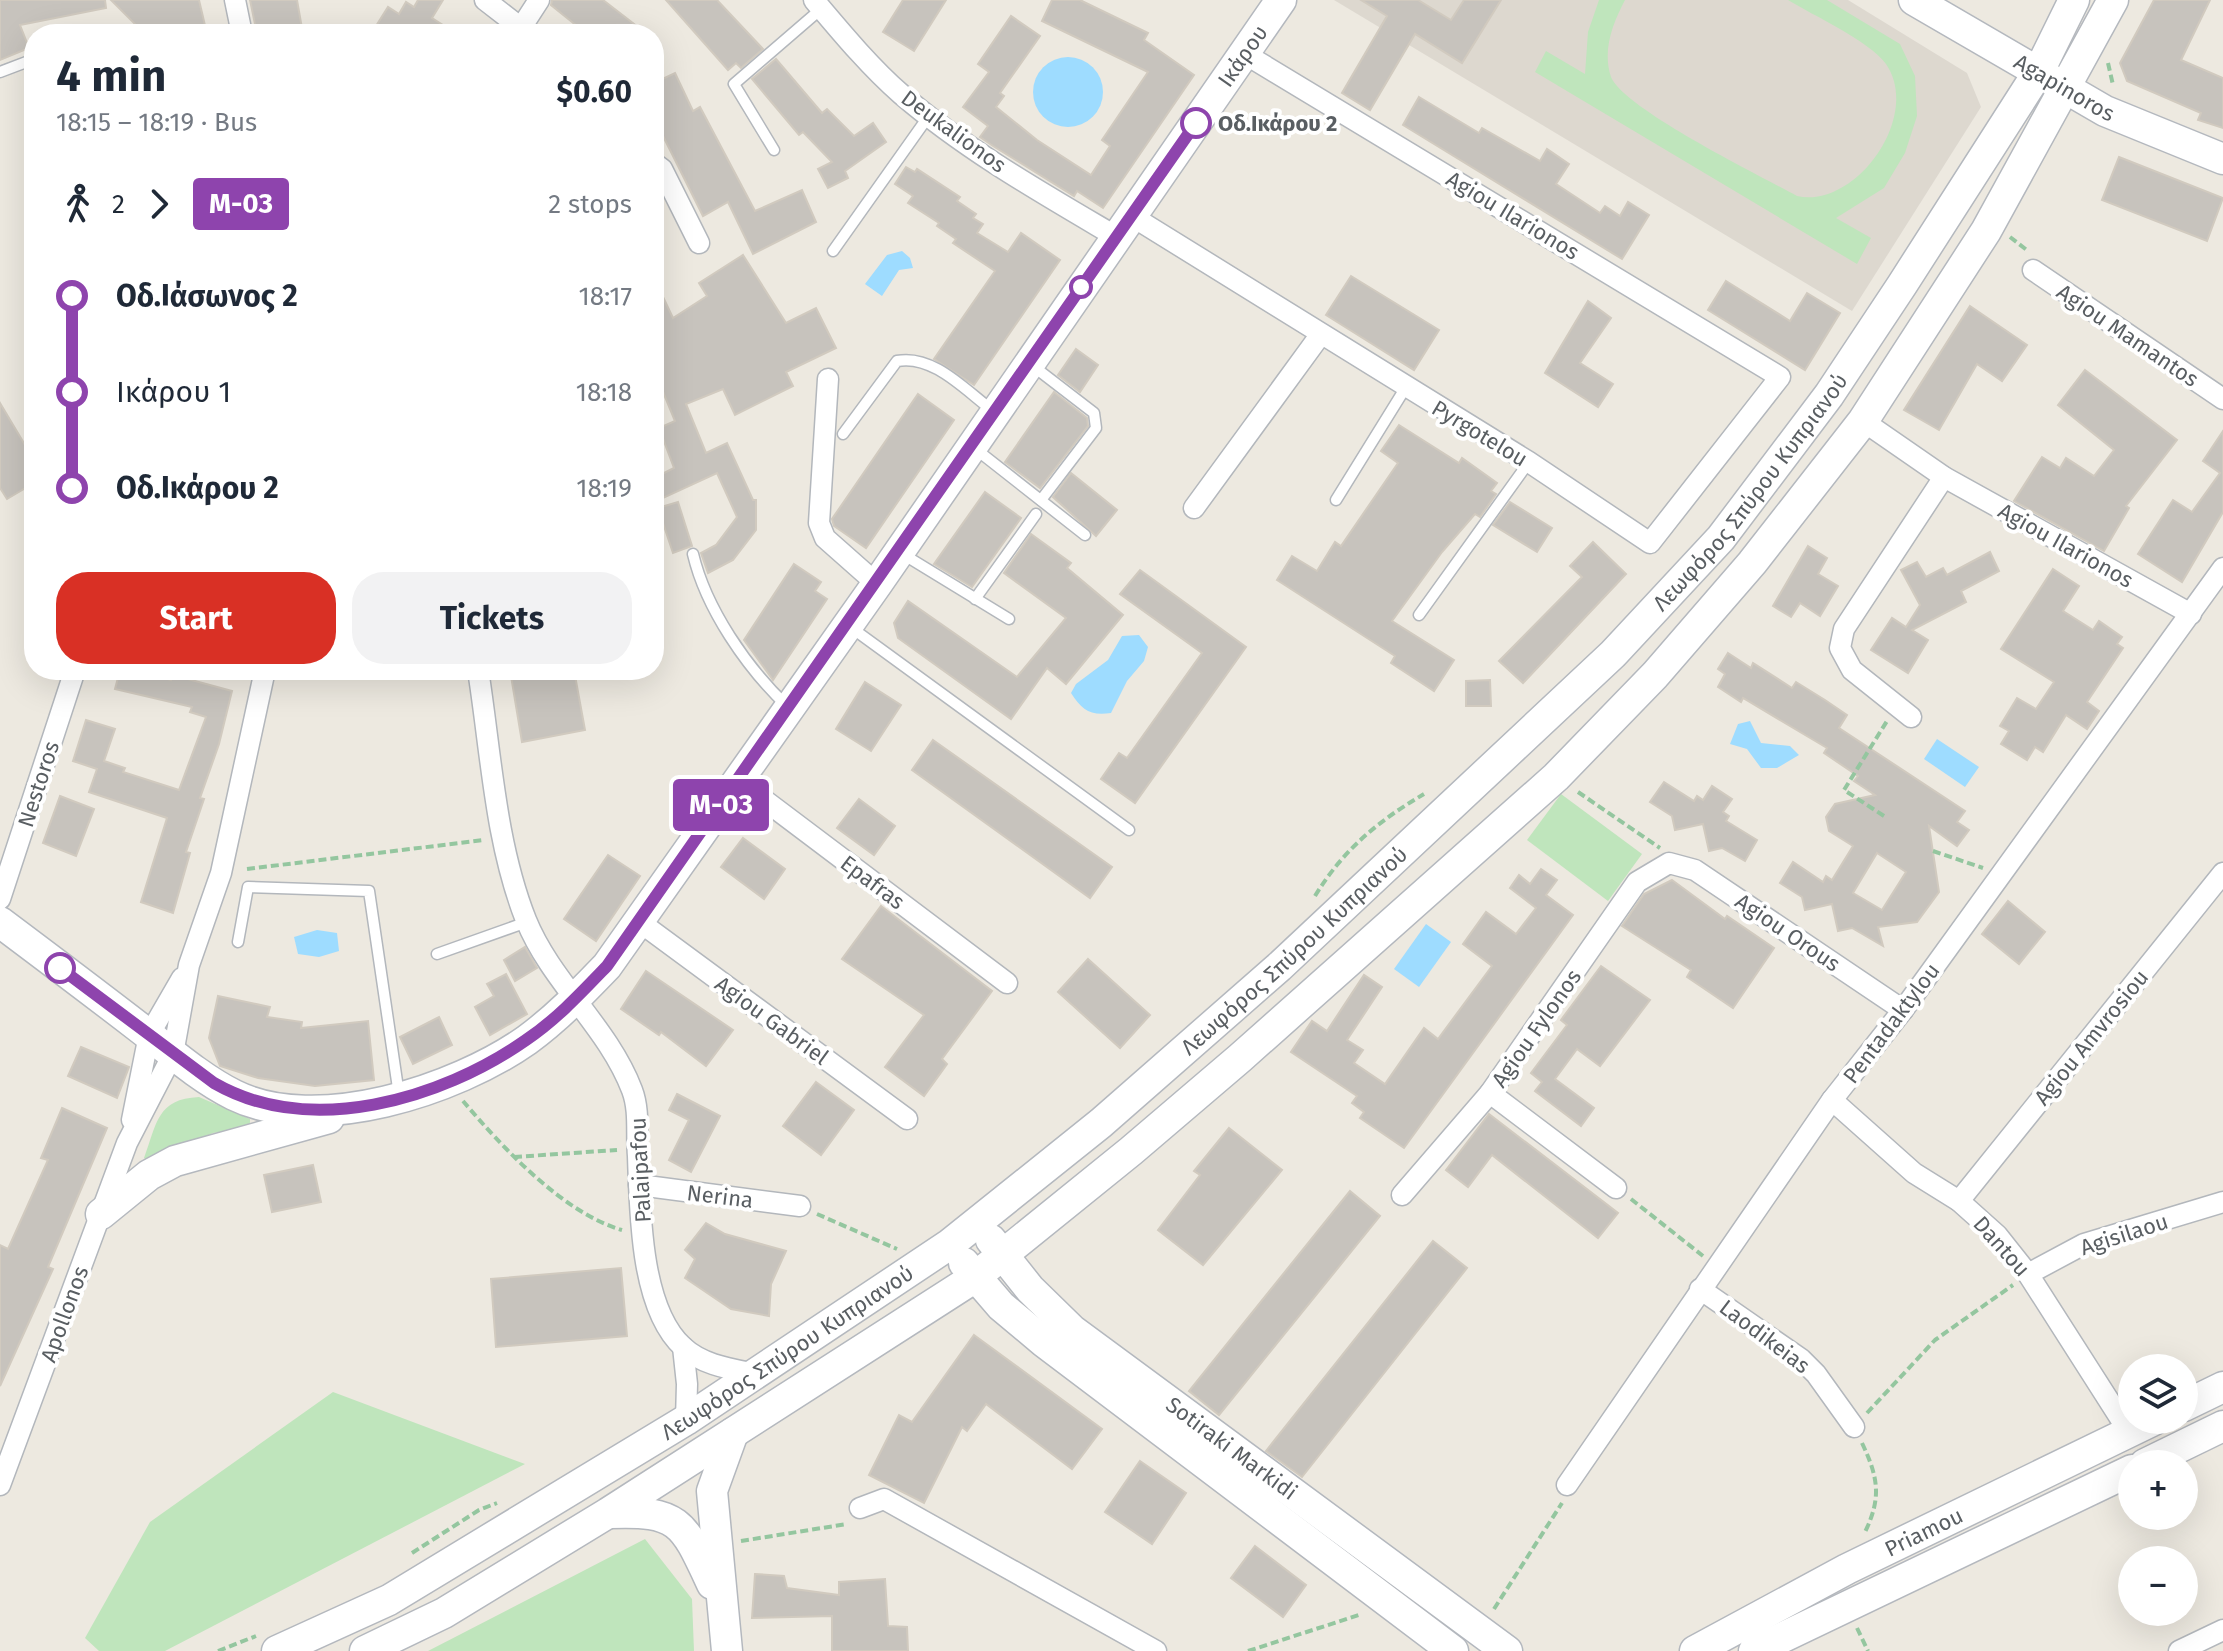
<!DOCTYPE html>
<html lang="en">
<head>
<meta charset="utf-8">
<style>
  body { margin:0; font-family:"Fira Sans",sans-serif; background:#f2f2f3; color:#1f2937; height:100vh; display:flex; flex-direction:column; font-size:30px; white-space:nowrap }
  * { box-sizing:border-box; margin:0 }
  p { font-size:26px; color:#747a83 }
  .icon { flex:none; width:44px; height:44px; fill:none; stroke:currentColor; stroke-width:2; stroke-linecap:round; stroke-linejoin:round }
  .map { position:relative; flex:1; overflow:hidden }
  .details { position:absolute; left:24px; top:24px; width:640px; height:656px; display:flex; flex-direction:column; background:#fff; border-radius:32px; box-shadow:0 8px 32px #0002 }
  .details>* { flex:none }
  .badge { padding:0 16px; border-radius:6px; font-size:28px; line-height:52px }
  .controls { position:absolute; left:2118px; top:1354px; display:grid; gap:16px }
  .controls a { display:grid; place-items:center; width:80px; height:80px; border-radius:50%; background:#fff; box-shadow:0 8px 32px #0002; font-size:40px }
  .map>.badge { position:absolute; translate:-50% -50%; box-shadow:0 0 0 4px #fff }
  .legs { display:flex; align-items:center; gap:12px; height:88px; padding:0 32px; font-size:26px }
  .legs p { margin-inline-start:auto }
  .summary { display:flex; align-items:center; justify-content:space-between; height:136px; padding:0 32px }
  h1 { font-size:44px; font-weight:700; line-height:60px }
  .button { display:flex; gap:16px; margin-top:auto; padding:16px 32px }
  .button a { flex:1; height:92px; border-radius:32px; background:#d93025; color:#fff; font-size:32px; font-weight:700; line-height:92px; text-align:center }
  .button a+a { background:#f2f2f3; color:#1f2937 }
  ul { padding:0 32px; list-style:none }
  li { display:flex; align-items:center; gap:28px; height:96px; font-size:30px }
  li i { display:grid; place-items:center; width:12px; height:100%; margin:0 10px; background:currentColor }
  li i::after { content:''; width:20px; height:20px; margin:-10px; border:6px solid; border-radius:50%; background:#fff }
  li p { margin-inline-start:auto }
  li:first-child i { background:linear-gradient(#0000 50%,currentColor 0) }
  li:last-child i { background:linear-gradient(currentColor 50%,#0000 0) }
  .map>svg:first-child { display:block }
</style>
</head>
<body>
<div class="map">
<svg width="2223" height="1651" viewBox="0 0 2223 1651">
  <rect width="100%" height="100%" fill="#ede9e0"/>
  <polygon fill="#ddd8cf" points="1334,0 1848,0 1967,73 1981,107 1852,311"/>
  <g fill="#bfe5bc">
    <path d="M 1599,0 L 1625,0 C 1613,23 1602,50 1611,77 C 1624,109 1761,176 1797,196 C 1856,209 1922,116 1886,64 C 1868,40 1814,16 1788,0 L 1827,0 L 1900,44 L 1915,76 L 1917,116 L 1905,153 L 1884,188 L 1836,218 L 1871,238 L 1857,264 L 1535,72 L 1546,51 L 1585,74 L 1588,32 Z"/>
    <polygon points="1561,794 1642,854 1608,901 1527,840"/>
    <path d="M 199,1097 L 250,1119 L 250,1127 L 213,1133 L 149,1162 L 144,1158 C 157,1123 157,1099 199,1097 Z"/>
    <polygon points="333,1392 525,1464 165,1651 99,1651 85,1638 150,1522"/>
    <polygon points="645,1539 692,1599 694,1651 428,1651"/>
  </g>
  <g fill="#9edcff">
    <circle cx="1068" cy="92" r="35"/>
    <polygon points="902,251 910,258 913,268 899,270 882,296 865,284 887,255"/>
    <path d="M 1139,635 L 1148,647 L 1144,661 L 1127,681 L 1111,713 C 1090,716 1082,710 1071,693 L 1076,684 L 1108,660 L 1122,636 Z"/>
    <polygon points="1750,721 1761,743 1790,746 1799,755 1777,768 1761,768 1747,749 1730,744 1738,724"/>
    <polygon points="1937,739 1979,767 1965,787 1924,759"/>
    <polygon points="1426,924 1451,942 1419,987 1394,969"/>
    <polygon points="317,930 337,933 339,951 319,957 298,954 294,937"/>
  </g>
  <g fill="#c7c3bd" stroke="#d1cabf" stroke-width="2" fill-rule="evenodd">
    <polygon points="0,0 105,0 106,8 20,25 29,48 0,60"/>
    <polygon points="111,0 199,0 207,34 145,34"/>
    <polygon points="250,0 297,0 303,34 257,34"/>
    <polygon points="418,0 443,0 432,18 457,34 371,34 388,7 399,14 406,2 414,7"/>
    <polygon points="552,0 603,0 647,34 587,34 551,5"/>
    <polygon points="666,0 717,0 763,49 741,68 736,63 728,70"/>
    <polygon points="903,0 946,0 914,51 883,32"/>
    <polygon points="1052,0 1080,0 1148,33 1144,40 1194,75 1103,208 1077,191 1074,196 993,146 980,137 988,126 963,107 989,72 978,64 1011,16 1040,36 1000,93 1004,96 996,107 1037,140 1091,175 1110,146 1102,140 1148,72 1042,21"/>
    <polygon points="1361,0 1418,0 1451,20 1464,0 1501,0 1462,63 1415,34 1370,110 1342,93 1387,16"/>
    <polygon points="2154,0 2210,0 2181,60 2223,78 2223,128 2198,120 2201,113 2127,81 2120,63"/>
    <polygon points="776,59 822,113 827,109 854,136 873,123 886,142 845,171 848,178 828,188 818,169 832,162 803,132 799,135 752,79"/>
    <polygon points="675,73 693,111 700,107 755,211 802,190 816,222 753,254 728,202 703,216 654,118 654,83"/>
    <polygon points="1419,97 1479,133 1482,128 1540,161 1547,149 1569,164 1556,184 1600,213 1605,206 1620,216 1628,202 1649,215 1622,259 1403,125"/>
    <polygon points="2119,157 2223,198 2207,241 2102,200"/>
    <polygon points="906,167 915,172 917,169 960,197 957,201 976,214 973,218 983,224 977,233 1008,252 1021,233 1060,260 974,385 934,359 995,271 953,243 956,239 937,226 939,223 908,203 913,196 895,184"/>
    <polygon points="743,255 786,323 816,308 836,348 786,372 793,386 735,415 723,389 686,404 706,453 727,443 753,500 756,500 756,530 733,560 708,573 701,553 716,545 737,517 717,473 663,498 654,478 674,468 659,428 675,421 654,370 654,278 673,318 707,296 699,283"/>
    <polygon points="1351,276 1439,330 1414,370 1326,315"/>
    <polygon points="1726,281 1790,321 1807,293 1840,313 1805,370 1708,310"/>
    <polygon points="1588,301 1611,318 1580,363 1613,384 1598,407 1545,373"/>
    <polygon points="1970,306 2027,345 2002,381 1977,364 1939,430 1904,410"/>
    <polygon points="1076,349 1098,365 1080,392 1058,375"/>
    <polygon points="2085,370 2177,440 2126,506 2129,508 2104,551 2014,501 2042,457 2060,468 2066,458 2094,476 2114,450 2058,405"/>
    <polygon points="1054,392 1087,418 1088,426 1040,488 1005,462"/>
    <polygon points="918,394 954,420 866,548 834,526 832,519"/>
    <polygon points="0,403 34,460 34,483 7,499 0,488"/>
    <polygon points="1399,425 1459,463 1462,458 1497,483 1491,491 1496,494 1480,517 1475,514 1442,552 1392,621 1454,660 1434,691 1391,663 1395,656 1277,580 1292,556 1317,571 1335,542 1341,546 1398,463 1381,451"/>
    <polygon points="2223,431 2223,512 2182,582 2138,554 2173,500 2192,512 2220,473 2203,461"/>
    <polygon points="1071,473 1117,510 1096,536 1053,497"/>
    <polygon points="985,492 1021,518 972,587 934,564"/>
    <polygon points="678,502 692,546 673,553 658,508"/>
    <polygon points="1510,502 1552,528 1537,552 1493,525"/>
    <polygon points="1031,534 1071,563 1067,568 1123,615 1066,684 1047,668 1011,719 898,638 894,623 908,601 1017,677 1066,618 1004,573"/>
    <polygon points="1593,542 1626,574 1523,683 1499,661 1582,577 1570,566"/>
    <polygon points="1808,546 1827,558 1818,574 1838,586 1820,616 1800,603 1791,617 1773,606"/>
    <polygon points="1990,552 1999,571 1961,591 1966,602 1912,630 1928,640 1908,673 1871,650 1892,618 1906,627 1920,605 1901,570 1917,562 1926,577 1943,568 1947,575"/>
    <polygon points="794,564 821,582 815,591 827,599 773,680 744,640"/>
    <polygon points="2053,569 2079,586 2063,611 2093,630 2099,621 2122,637 2117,644 2123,648 2087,702 2099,711 2087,729 2066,715 2043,752 2035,747 2027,760 2001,744 2009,731 2000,726 2017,698 2036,709 2054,682 2001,649"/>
    <polygon points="1140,570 1246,647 1135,803 1101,779 1119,753 1127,758 1202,653 1120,594"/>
    <path d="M 1728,653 L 1751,668 L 1753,663 L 1792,688 L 1796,682 L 1825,700 L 1847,715 L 1839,728 L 1965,811 L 1957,822 L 1969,830 L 1957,846 L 1929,826 L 1939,892 L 1917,922 L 1878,927 L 1883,946 L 1852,928 L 1838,931 L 1832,904 L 1805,910 L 1802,897 L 1780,883 L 1793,862 L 1823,882 L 1826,876 L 1832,880 L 1853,846 L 1829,831 L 1826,817 L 1835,804 L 1875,795 L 1854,781 L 1858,776 L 1824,753 L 1827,748 L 1743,698 L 1741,702 L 1718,687 L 1725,674 L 1718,669 ZM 1877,853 L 1906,872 L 1882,910 L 1853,893 Z"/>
    <polygon points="120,670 139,670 171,680 173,675 232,691 219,744 200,798 204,799 186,852 190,853 173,913 141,902 167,818 89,792 97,769 73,761 86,720 115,729 104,761 125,768 123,772 179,790 206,717 190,712 192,707 115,689"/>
    <polygon points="510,670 574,670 585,730 522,742"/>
    <polygon points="1490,680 1491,706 1466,706 1466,681"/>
    <polygon points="865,682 901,705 871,751 836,729"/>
    <polygon points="933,740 1112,867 1090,898 912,770"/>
    <polygon points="1664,782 1694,801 1697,796 1703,800 1712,786 1732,799 1723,812 1729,816 1726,821 1757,840 1745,861 1722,848 1709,851 1703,824 1675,830 1672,816 1650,802"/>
    <polygon points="60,796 94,809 76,856 43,843"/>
    <polygon points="859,799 895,826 874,855 837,828"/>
    <polygon points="743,838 785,869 764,899 721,867"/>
    <polygon points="608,855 640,876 596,941 564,919"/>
    <polygon points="1541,869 1557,880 1546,895 1573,915 1404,1148 1360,1118 1364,1112 1352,1103 1357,1096 1291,1052 1312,1021 1327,1031 1364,975 1382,987 1347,1040 1363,1050 1354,1063 1385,1084 1424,1028 1438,1039 1492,966 1463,944 1486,912 1516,934 1536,908 1510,888 1519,875 1530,884"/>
    <polygon points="1672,880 1725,919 1727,916 1774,948 1733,1008 1687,977 1691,970 1622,926 1644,894"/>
    <polygon points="2008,901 2045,932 2019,964 1982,934"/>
    <polygon points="881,906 992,991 942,1059 947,1064 924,1096 885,1067 924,1015 842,959"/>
    <polygon points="525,947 537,968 515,981 504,960"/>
    <polygon points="1088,959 1150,1015 1120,1048 1058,992"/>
    <polygon points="1601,966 1650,1000 1600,1066 1577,1049 1555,1079 1594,1108 1581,1126 1535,1091 1542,1082 1531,1073 1567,1025 1561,1020"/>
    <polygon points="646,971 733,1030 706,1066 661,1032 659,1035 621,1009"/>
    <polygon points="506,974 527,1014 490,1035 475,1007 494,996 487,984"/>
    <polygon points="218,996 270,1007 267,1017 302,1022 301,1028 368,1021 374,1080 315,1086 258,1078 220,1066 209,1038"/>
    <polygon points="439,1017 452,1045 413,1064 400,1037"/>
    <polygon points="81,1047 129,1067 117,1098 68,1076"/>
    <polygon points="816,1082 854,1110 821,1155 783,1126"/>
    <polygon points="677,1094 720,1116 691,1172 669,1160 689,1120 669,1110"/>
    <polygon points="62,1108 107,1128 48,1267 53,1269 0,1386 0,1245 8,1249 48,1160 41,1158"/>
    <polygon points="1489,1114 1618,1213 1598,1238 1492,1155 1468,1187 1446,1170"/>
    <polygon points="1229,1128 1282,1170 1203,1265 1158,1230 1200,1175 1194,1171"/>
    <polygon points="313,1165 321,1202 272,1212 264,1175"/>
    <polygon points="1350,1191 1380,1216 1219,1415 1189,1391"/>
    <polygon points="706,1223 725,1234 786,1251 771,1284 769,1316 731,1309 685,1278 695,1259 685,1250"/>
    <polygon points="1433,1241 1467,1268 1302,1477 1266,1451"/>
    <polygon points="621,1268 627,1336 496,1347 491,1279"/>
    <polygon points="974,1335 1102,1429 1072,1469 986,1404 967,1431 962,1427 924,1503 869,1475 899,1415 912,1422"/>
    <polygon points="1140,1461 1186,1493 1152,1544 1105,1512"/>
    <polygon points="1255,1546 1306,1585 1283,1617 1231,1578"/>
    <polygon points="755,1574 784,1576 787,1588 839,1595 839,1582 885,1579 888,1626 907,1627 908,1651 832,1651 832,1616 752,1618"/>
  </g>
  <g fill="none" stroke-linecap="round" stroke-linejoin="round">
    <defs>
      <g id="lane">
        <polyline points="0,72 29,61"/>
        <polyline points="774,150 734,84 821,9"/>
        <polyline points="833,251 928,117"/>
        <polyline points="1033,366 1094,413 1096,428 1041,500"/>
        <path d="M 843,434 L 897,361 C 933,354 965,390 992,410"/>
        <polyline points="973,447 1085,535"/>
        <polyline points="1336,500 1406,387"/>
        <polyline points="901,553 1009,619"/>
        <path d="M 693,554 C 706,609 747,668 787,706"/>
        <polyline points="975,599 1036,514"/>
        <polyline points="1419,615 1529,462"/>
        <polyline points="849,626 1129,830"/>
        <polyline points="238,942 248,887 369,891 399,1095"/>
        <polyline points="437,954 527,922"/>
      </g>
      <g id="street">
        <polyline points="235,0 242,34"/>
        <polyline points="485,0 521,28"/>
        <path d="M 814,0 C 841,32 870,67 901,94 C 966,150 1042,193 1115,236"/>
        <polyline points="517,34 539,0"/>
        <polyline points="654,163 662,169 699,243"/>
        <polyline points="1130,215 1529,462 1650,543 1780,377 1245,54"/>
        <polyline points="2033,270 2223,399"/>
        <polyline points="828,379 819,523 825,538 877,584"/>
        <polyline points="1863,421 1944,477 2191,614"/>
        <polyline points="1194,508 1321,334"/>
        <path d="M 478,670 C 491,752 495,842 526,920 C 551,982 608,1027 632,1090 C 640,1111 636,1134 638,1156 C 640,1210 640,1308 683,1347 C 702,1365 731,1369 756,1374"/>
        <polyline points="1911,717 1852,670 1840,648 1844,629 1944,477"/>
        <polyline points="739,781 1007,983"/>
        <polyline points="0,899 75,670"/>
        <polyline points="637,920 907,1119"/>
        <polyline points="1490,1093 1616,1188"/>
        <polyline points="1832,1100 1914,1173 1959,1201 1997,1235 2028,1274 2129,1432"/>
        <polyline points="132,1120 149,1035 182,978"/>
        <polyline points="639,1185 800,1206"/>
        <polyline points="1402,1195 1490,1093 1637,882 1669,863 1695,870 1903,1010"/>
        <polyline points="1959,1201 2223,873"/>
        <polyline points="2028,1274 2084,1244 2223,1202"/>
        <polyline points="1700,1289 1801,1359 1816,1374 1854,1427"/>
        <polyline points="683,1347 687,1384 686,1420"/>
        <polyline points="0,1485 127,1143 173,1054 189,965 221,873 265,670"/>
        <polyline points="1567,1485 1832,1100 1903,1010 2223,568"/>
        <polyline points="860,1508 884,1499 1156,1651"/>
        <polyline points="2179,1651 2223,1630"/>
      </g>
      <g id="secondary">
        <path id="s1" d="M 1914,0 L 2105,111 L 2223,159"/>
        <path id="s2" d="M 0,922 C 48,958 97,995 145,1032 C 173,1054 202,1079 234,1095 C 317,1136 456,1090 527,1040 C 557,1018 582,992 607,966 L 877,584 L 1281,0"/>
        <polyline points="101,1214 149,1175 175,1161 329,1118"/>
        <path id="s3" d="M 991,1240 L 1030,1289 L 1072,1330 L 1507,1651"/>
        <polyline points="964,1263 1001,1306 1044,1342 1453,1651"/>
        <polyline points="2184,1406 2223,1387"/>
        <polyline points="2145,1464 2223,1426"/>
        <path d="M 610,1513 C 680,1510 684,1524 712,1584"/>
        <path id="s4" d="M 277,1651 L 389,1600 L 686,1420 L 950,1244 L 1101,1123 L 1279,967 L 1613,654 L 1721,538 L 1829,395 L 1902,285 L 2039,71 L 2074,0"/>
        <polyline points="365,1651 444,1613 608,1513 974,1278 1131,1151 1240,1058 1556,777 1655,675 1752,563 1863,421 1986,231 2113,0"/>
        <polyline points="727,1651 712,1491 733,1433"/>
        <path id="s5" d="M 1695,1651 L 1847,1569 L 2154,1420"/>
        <polyline points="1754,1651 2132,1470"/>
      </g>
    </defs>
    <use href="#lane" stroke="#b3b7bc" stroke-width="13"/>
    <use href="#street" stroke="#b3b7bc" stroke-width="23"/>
    <use href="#secondary" stroke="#b4b8be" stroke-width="33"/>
    <g stroke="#94c69f" stroke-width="4" stroke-dasharray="8 4" stroke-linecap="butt">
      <polyline points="2108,63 2113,85"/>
      <polyline points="2010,237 2028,251"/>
      <polyline points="1578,792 1660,848"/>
      <polyline points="1884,816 1844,790 1887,721"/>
      <polyline points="1933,851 1983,868"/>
      <polyline points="247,869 484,840"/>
      <path d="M 1315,896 C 1343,850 1378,821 1424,794"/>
      <path d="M 463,1101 C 502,1147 563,1213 622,1230"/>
      <polyline points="514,1157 617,1150"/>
      <polyline points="1631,1199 1703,1256"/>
      <polyline points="817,1214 897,1249"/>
      <polyline points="1867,1413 1935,1340 2013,1285"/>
      <path d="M 1862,1443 C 1878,1477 1882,1497 1865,1532"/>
      <polyline points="741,1541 847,1524"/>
      <polyline points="412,1553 479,1510 497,1503"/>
      <polyline points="1494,1609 1562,1503"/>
      <polyline points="1857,1628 1868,1651"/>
      <polyline points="218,1651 256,1636"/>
      <polyline points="1248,1651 1362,1614"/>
    </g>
    <use href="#lane" stroke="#fff" stroke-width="10"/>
    <use href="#street" stroke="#fff" stroke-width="20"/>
    <use href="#secondary" stroke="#fff" stroke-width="30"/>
  </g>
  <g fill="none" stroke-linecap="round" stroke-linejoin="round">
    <defs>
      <path id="line-1" d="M 60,968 L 214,1083 C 310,1138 440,1100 526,1040 C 556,1020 582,992 607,966 L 1196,123"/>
    </defs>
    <use href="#line-1" stroke="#fff" stroke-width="18"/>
    <use href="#line-1" stroke="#8e44ad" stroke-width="12"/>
  </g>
  <g fill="#fff" stroke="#8e44ad" stroke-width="4">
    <circle cx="1196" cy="123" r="14"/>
    <circle cx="1081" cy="287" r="10"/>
    <circle cx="60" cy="968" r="14"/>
  </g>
  <g text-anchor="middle" stroke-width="8" stroke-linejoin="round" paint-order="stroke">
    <g font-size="22" fill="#595e62" stroke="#fff">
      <text dy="8" stroke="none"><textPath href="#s2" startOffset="1820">Ικάρου</textPath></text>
      <text dy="8" stroke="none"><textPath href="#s1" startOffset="174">Agapinoros</textPath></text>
      <text transform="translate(954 131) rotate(36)" y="8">Deukalionos</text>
      <text transform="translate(1513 215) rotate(31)" y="8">Agiou Ilarionos</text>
      <text transform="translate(2128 335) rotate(34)" y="8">Agiou Mamantos</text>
      <text transform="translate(1480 433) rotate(31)" y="8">Pyrgotelou</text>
      <text dy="8" stroke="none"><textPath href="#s4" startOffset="1888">Λεωφόρος Σπύρου Κυπριανού</textPath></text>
      <text transform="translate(2066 545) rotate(29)" y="8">Agiou Ilarionos</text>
      <text transform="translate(38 784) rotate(-72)" y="8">Nestoros</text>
      <text transform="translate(873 882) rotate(37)" y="8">Epafras</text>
      <text transform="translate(1788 932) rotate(34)" y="8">Agiou Orous</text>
      <text dy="8" stroke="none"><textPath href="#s4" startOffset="1240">Λεωφόρος Σπύρου Κυπριανού</textPath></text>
      <text transform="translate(772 1020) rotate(36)" y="8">Agiou Gabriel</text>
      <text transform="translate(1891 1023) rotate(-53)" y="8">Pentadaktylou</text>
      <text transform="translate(1536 1028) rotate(-55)" y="8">Agiou Fylonos</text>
      <text transform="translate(2091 1037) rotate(-51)" y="8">Agiou Amvrosiou</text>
      <text transform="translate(640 1170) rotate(-93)" y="8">Palaipafou</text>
      <text transform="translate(720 1196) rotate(7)" y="8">Nerina</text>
      <text transform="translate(2124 1234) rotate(-18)" y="8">Agisilaou</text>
      <text transform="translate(2002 1246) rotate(48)" y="8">Dantou</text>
      <text transform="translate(64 1314) rotate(-70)" y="8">Apollonos</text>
      <text transform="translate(1765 1336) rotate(37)" y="8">Laodikeias</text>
      <text dy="8" stroke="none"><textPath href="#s4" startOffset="592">Λεωφόρος Σπύρου Κυπριανού</textPath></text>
      <text dy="8" stroke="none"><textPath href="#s3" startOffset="320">Sotiraki Markidi</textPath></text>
      <text dy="8" stroke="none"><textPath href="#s5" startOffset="258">Priamou</textPath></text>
    </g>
    <g font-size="22" font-weight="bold" fill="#595e62" stroke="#fff" text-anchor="start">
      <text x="1218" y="131">Οδ.Ικάρου 2</text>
    </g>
  </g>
</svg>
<div class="controls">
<a><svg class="icon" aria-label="layers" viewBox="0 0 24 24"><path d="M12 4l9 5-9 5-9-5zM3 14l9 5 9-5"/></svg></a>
<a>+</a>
<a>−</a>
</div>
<b class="badge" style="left:721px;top:805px;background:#8e44ad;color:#fff">M-03</b>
<section class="details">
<div class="summary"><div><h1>4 min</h1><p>18:15 – 18:19 · Bus</p></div><b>$0.60</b></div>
<div class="legs"><svg class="icon" aria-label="walk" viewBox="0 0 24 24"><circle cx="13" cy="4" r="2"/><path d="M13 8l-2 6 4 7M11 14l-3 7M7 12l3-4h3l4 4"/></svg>2<svg class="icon" aria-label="forward" viewBox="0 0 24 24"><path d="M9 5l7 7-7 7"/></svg><b class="badge" style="background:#8e44ad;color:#fff">M-03</b><p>2 stops</p></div>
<ul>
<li><i style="color:#8e44ad"></i><b>Οδ.Ιάσωνος 2</b><p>18:17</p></li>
<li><i style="color:#8e44ad"></i><span>Ικάρου 1</span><p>18:18</p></li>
<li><i style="color:#8e44ad"></i><b>Οδ.Ικάρου 2</b><p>18:19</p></li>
</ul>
<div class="button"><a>Start</a><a>Tickets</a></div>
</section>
</div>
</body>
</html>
